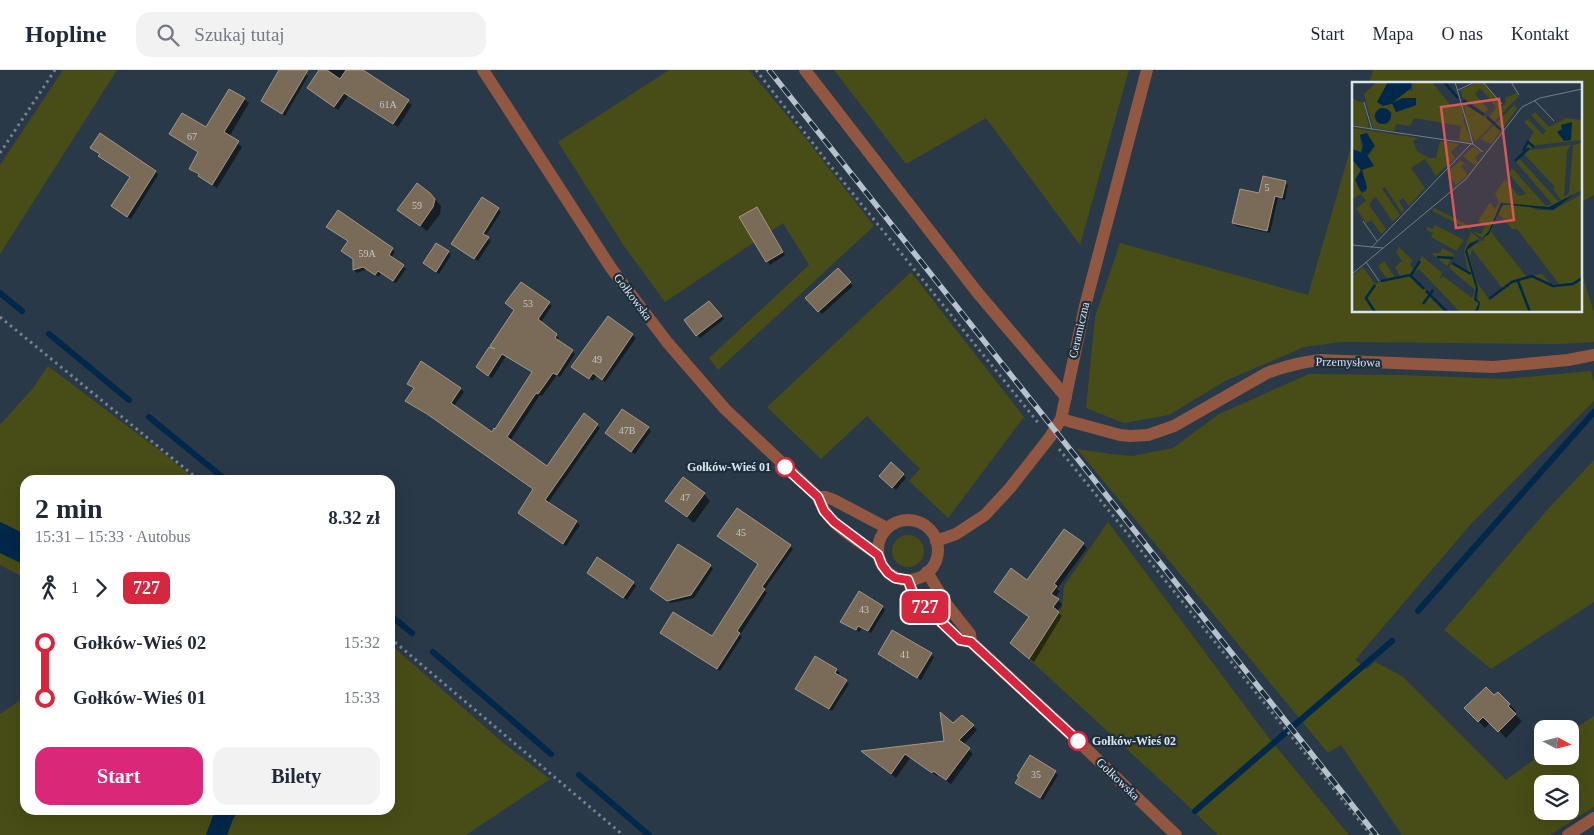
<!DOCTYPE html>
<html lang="pl">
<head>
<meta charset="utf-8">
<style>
  body { margin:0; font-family:"Times New Roman",serif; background:#f2f2f3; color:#1f2937; height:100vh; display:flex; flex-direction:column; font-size:19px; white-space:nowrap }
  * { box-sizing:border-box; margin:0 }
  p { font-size:16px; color:#747a83 }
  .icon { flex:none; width:28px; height:28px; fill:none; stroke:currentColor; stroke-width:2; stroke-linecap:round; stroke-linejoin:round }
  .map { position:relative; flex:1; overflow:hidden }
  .panel { position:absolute; left:20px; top:405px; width:375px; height:340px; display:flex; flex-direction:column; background:#fff; border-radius:15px; box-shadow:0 5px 20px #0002 }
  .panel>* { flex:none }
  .badge { padding:0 10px; border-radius:8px; font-size:18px; line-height:32px }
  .needle { width:32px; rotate:97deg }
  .tools { position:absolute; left:1534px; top:650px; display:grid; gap:10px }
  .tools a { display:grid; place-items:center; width:45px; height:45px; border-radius:10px; background:#fff; box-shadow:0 5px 20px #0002; font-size:25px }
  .map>.badge { position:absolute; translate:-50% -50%; box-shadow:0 0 0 2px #fff }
  .legs { display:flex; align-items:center; gap:8px; height:55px; padding:0 15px; font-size:16px }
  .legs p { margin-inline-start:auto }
  .head { display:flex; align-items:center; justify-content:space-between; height:85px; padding:0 15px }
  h1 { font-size:28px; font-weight:600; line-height:38px }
  .action { display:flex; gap:10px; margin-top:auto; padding:10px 15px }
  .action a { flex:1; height:58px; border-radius:15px; background:#db2777; color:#fff; font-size:20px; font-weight:600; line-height:58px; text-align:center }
  .action a+a { background:#f2f2f3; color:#1f2937 }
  ul { padding:0 15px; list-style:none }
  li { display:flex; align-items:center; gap:18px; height:55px; font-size:19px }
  li i { display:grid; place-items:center; width:8px; height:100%; margin:0 6px; background:currentColor }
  li i::after { content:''; width:12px; height:12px; margin:-6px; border:4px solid; border-radius:50%; background:#fff }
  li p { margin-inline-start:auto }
  li:first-child i { background:linear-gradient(#0000 50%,currentColor 0) }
  li:last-child i { background:linear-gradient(currentColor 50%,#0000 0) }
  header { display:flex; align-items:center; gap:30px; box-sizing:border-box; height:70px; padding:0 25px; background:#fff; border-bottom:1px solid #e0e1e3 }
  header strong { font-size:24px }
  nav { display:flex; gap:28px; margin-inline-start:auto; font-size:18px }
  .search { width:350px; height:45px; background:#f2f2f3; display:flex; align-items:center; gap:12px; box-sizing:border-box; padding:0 18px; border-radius:15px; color:#747a83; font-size:19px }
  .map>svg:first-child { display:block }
</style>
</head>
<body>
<header>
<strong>Hopline</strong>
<div class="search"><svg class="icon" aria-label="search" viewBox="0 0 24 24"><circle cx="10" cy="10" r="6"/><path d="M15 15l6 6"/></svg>Szukaj tutaj</div>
<nav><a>Start</a><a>Mapa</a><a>O nas</a><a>Kontakt</a></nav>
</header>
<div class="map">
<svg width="1594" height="765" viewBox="0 0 1594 765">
  <rect width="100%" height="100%" fill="#293947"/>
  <g fill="#484d17" fill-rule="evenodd">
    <polygon points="63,0 117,0 0,184 0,95"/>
    <polygon points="669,0 749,0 800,61 874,156 718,300 709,288 809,195 783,153 665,232 624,176 558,72"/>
    <polygon points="834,0 1129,0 1080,175 986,48 906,94"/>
    <polygon points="1373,0 1594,0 1594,125 1580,133 1580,14 1369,14"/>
    <polygon points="1353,70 1353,241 1580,241 1580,197 1594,243 1594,272 1558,274 1341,272 1304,277 1225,311 1169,345 1124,353 1086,338 1095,247 1120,173 1308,225"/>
    <polygon points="911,202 1024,347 948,448 909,411 920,399 867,346 821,389 767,337"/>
    <polygon points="48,296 163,383 196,410 25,410 25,464 0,452 0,355 33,318"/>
    <path d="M 1591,301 L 1594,313 L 1594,331 L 1470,455 L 1355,590 L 1367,599 L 1375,592 L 1402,606 L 1506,710 L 1542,684 L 1542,686 L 1570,686 L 1570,662 L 1594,646 L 1594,737 L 1550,765 L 1402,765 L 1341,675 L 1328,683 L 1077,379 L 1111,384 L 1132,386 L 1173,378 L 1219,344 L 1309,304 L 1402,305 L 1505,309 ZM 1542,714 L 1570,714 L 1570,741 L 1542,741 Z"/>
    <polygon points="1594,390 1594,532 1491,599 1444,560 1549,438"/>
    <polygon points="1108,452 1268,667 1349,765 1218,765 1183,731 1029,589 1062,537 1064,516"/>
    <circle cx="908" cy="481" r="16"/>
    <polygon points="0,483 25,495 25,508 0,495"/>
    <polygon points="390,574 502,672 550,709 466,765 227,765 233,749 239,740 390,740"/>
    <polygon points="25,627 25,740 215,740 206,765 0,765 0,644"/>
  </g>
  <g fill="#00284a">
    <polygon points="0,452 25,464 25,495 0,483"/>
    <polygon points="215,740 239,740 233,749 227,765 206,765"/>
  </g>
  <g fill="#0007">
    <polygon points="281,0 300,0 308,6 285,46 262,31"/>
    <polygon points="320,0 365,0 364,2 412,35 398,57 348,26 338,40 312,21"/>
    <polygon points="230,20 249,33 229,67 242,77 217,118 204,110 190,98 199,83 175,68 171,64 206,59"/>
    <polygon points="100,86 156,102 158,105 131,149 116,139 131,108"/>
    <polygon points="1285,112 1288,115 1285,130 1278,128 1270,163 1236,156 1233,153 1260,125"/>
    <polygon points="430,124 441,136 440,144 427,161 399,139"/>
    <polygon points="498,139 501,142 485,167 491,171 478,191 453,174"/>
    <polygon points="759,141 785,185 770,195 741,147"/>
    <polygon points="331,160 392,179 395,182 391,188 406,199 396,213 381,203 379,207 367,199 357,203 354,200 354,190 342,181 349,172"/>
    <polygon points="448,182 451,185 439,204 424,193"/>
    <polygon points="838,200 853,216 822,244 807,228"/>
    <polygon points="521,214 552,236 541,252 559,268 557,271 575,284 560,307 557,305 542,326 540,325 510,371 547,397 584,345 600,358 548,433 580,455 566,476 522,446 534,420 431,347 410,334 415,319 411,316 461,319 464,322 454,336 492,364 533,302 506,286 492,308 480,300 496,281 492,276 516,240"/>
    <polygon points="709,232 724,249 700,268 686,250"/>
    <polygon points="609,247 636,268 605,312 597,305 593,311 576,299"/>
    <polygon points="648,358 651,361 635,384 609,366"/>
    <polygon points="891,394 906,408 896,420 881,406"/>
    <polygon points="704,424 710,431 694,453 666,431"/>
    <polygon points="722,469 790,476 793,479 764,520 767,523 740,565 742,567 720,601 664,565 712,568 759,495"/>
    <polygon points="1083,474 1087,478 1057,519 1060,521 1055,528 1062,534 1057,541 1062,546 1034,592 1016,577 1030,548 1027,512"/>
    <polygon points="710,496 713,499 694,528 671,533 654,522"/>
    <polygon points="591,506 633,513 636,516 627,530"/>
    <polygon points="882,537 885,540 871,563 862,558 859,562 842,551"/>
    <polygon points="892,562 934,587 921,610 879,584"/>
    <polygon points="816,588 837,600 840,603 838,606 849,614 832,641 800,622"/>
    <polygon points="1498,624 1516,641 1514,643 1522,651 1506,668 1491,652 1485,658 1466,638 1495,627"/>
    <polygon points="1548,653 1553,659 1542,659 1542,670 1536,664"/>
    <polygon points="953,655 973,656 977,660 963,675 973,684 951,714 938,705 937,706 910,688 896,708 867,686 945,672"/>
    <polygon points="1055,702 1058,705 1043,730 1017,713"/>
  </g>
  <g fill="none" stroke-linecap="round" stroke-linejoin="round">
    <g stroke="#00284a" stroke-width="6">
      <polyline points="0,223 22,241"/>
      <polyline points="49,264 129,330"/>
      <polyline points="149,347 226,410"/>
      <polyline points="1418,541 1594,342"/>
      <polyline points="390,545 412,563"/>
      <polyline points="433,582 551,684"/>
      <polyline points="579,705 649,765"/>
      <polyline points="1195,741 1392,571"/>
    </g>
  </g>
  <g fill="#796b58" stroke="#a59683">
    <polygon points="279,0 308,0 282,44 261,31"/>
    <polygon points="319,0 327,0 340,9 346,0 363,0 409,30 393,54 344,23 334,37 307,18"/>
    <polygon points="229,19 245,28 224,62 239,71 212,115 198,106 199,104 189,99 198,82 169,64 182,43 206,57"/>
    <polygon points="100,63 156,101 127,147 111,136 130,107 98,86 100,84 90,78"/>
    <polygon points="1263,106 1286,111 1282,128 1275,126 1267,161 1232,153 1240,119 1259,123"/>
    <polygon points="417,113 430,123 435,129 433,137 420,156 397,140"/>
    <polygon points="482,127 499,138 483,164 489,167 474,189 451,174"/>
    <polygon points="757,137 783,182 766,192 739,147"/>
    <polygon points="338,140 393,178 389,185 404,195 393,211 378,201 375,205 363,197 353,200 353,189 341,181 348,171 326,157"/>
    <polygon points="436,173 449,181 436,202 423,193"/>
    <polygon points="838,198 851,212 818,242 805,228"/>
    <polygon points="521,212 550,232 538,249 557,264 555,268 573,280 557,305 553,303 538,324 536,323 507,367 547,396 584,343 598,354 545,430 577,451 563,474 518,443 533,419 427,344 405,331 414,318 407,314 421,291 461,318 451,333 492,362 494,358 495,359 532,302 502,284 488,306 476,297 489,277 495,279 490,276 514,240 505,233"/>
    <polygon points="709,231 722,246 696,266 684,250"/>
    <polygon points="608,246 633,264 602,310 593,303 589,309 571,297"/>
    <polygon points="622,339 649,357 631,382 605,363"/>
    <polygon points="891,392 904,404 892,418 879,406"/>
    <polygon points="683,407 705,423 687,447 665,431"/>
    <polygon points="737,438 791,475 762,517 765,519 737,561 740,563 717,599 660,563 673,542 712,566 758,494 717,466"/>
    <polygon points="1064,459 1084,473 1054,514 1057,516 1051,524 1059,529 1053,537 1059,542 1029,589 1010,573 1029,547 994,522 1011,498 1027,510"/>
    <polygon points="678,474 711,495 691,525 667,531 650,519"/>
    <polygon points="597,487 634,512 623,528 587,503"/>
    <polygon points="859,521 883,536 868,561 858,556 856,560 840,552"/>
    <polygon points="892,560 932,583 917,608 878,584"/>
    <polygon points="815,586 837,599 835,603 847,610 829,639 795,619"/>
    <polygon points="1486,617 1494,625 1498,622 1510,634 1508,636 1516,644 1498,662 1483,647 1478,652 1464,638"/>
    <polygon points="940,642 953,653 962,645 974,655 959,670 970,678 946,710 933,701 932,703 905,684 891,704 861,681 944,671"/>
    <polygon points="1030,685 1056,701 1040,728 1015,713 1019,707 1017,706"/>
  </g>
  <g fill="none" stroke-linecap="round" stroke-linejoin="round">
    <g stroke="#76838f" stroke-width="3" stroke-dasharray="2.5 4" stroke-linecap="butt">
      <polyline points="756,0 829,94 1040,355"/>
      <polyline points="0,83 55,0"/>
      <polyline points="0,247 199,410"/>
      <polyline points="1059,379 1371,765"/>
      <polyline points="390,568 623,765"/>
    </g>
    <g stroke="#925741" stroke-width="12">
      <path d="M 483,0 L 611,198 L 667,272 L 725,339 L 818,427 C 826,454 857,469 878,485"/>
      <polyline points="805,0 977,222 1066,327"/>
      <path d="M 1061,349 L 1120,365 L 1130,366 L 1148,365 L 1174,356 L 1267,303 C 1285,296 1302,292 1321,290 L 1493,297 L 1568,290 L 1594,285"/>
      <polyline points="818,427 826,427 834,430 887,458"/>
      <circle cx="908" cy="480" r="30"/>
      <polyline points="936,471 956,464 985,445 1010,418 1050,367 1061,349 1085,236 1147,0"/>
      <polyline points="927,502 947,535 970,564 971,572"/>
      <polyline points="908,510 914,526 960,570 971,572 1078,671 1176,765"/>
      <polyline points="1568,765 1594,748"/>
    </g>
    <defs>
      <polyline id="rail" points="769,0 1376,765"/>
    </defs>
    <use href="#rail" stroke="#b7c2cc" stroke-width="5.5"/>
    <use href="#rail" stroke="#1f2e3c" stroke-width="4" stroke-dasharray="11" stroke-linecap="butt"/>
  </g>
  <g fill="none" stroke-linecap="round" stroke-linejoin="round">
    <defs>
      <polyline id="line-1" points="785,397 818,427 824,441 834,452 878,485 882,495 888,503 895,508 908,510 914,526 960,570 971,572 1078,671"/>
    </defs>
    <use href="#line-1" stroke="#fff" stroke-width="11"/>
    <use href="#line-1" stroke="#d7263d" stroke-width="8"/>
  </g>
  <g fill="#fff" stroke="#d7263d" stroke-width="2.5">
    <circle cx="785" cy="397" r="9"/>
    <circle cx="1078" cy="671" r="9"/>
  </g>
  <g text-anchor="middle" stroke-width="4.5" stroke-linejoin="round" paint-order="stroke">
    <g font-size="10" fill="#c2c6c8">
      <text x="388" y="38">61A</text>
      <text x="192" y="70">67</text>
      <text x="1267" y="121">5</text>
      <text x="417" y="139">59</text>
      <text x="367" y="187">59A</text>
      <text x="528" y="237">53</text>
      <text x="597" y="293">49</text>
      <text x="627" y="364">47B</text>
      <text x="685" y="431">47</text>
      <text x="741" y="466">45</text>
      <text x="864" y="543">43</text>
      <text x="905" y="588">41</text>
      <text x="1036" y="708">35</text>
    </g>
    <g font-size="12" fill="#dbe5ee" stroke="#1f2e3c">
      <text transform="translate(633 227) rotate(53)" y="4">Gołkowska</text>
      <text transform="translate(1079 260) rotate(-77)" y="4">Ceramiczna</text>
      <text transform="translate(1348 292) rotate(1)" y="4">Przemysłowa</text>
      <text transform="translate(1118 709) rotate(44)" y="4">Gołkowska</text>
    </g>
    <g font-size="12" font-weight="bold" fill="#dbe5ee" stroke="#1f2e3c" text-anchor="end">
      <text x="771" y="401">Gołków-Wieś 01</text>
      <text x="1092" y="675" text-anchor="start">Gołków-Wieś 02</text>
    </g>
  </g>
  <g transform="translate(1352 12)">
    <rect width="230" height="230" fill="#293947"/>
    <path d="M 25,0 L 36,0 L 26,19 L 35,23 L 58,7 L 60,10 L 61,0 L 80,0 L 100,25 L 110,21 L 112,41 L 120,60 L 107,59 L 109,44 L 62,36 L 58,44 L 44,42 L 42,49 L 21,46 L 12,12 ZM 53,16 L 61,16 L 63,24 L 44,30 L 40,21 ZM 27,28 L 40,30 L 34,42 L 25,41 L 22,34 ZM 126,0 L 131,0 L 151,24 L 154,20 L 153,16 L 165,11 L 166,15 L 123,60 L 115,43 L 112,22 L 136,37 L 144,25 L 128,6 L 123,12 L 136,27 L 133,31 L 110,15 L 109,8 ZM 0,17 L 12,21 L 17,46 L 0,43 ZM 162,23 L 165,27 L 139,62 L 128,57 ZM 183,30 L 197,45 L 214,36 L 230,38 L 230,58 L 185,63 L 170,70 L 182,50 L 172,40 L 176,37 L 191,53 L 194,49 L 179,33 ZM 0,46 L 66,56 L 61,59 L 65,69 L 77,76 L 84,76 L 88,59 L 107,62 L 99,70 L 103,76 L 84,94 L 73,77 L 59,86 L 73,106 L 57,124 L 51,116 L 47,119 L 52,128 L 50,131 L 33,105 L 30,107 L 48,133 L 41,140 L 24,115 L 21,117 L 17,123 L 34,147 L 29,152 L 19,138 L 14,141 L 4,126 L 14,119 L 9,112 L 0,117 L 0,77 L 9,88 L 5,102 L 8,109 L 14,110 L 15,106 L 10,88 L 20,81 L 16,75 L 20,69 L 14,51 L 8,53 L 10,70 L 0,67 ZM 230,61 L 230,108 L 197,125 L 149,121 L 136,151 L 130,156 L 120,149 L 129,152 L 133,144 L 126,139 L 138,120 L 143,127 L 147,120 L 143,112 L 153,97 L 167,114 L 174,112 L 157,92 L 160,86 L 194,124 L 200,122 L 164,80 L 167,76 L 206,119 L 209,118 L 201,107 L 203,105 L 171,71 L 178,68 L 219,63 L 215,69 L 212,114 L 217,112 L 221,63 ZM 121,65 L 129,69 L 123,76 L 126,80 L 123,84 L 111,74 ZM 108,78 L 120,88 L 112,82 L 109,84 L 116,93 L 104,103 L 95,91 ZM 230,112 L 230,230 L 126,230 L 126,207 L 115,168 L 130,158 L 134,159 L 131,157 L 138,149 L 148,124 L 170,122 L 186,128 L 201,128 ZM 147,132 L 160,147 L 165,147 L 207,202 L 199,202 L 190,192 L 175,195 L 139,150 ZM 120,167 L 151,207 L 136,216 L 124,199 L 118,175 ZM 82,126 L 120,145 L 118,148 L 80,129 ZM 83,143 L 112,158 L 104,169 L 79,155 L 81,151 L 74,148 L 76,145 L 81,147 ZM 119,150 L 128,157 L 117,162 L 113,169 L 124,206 L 122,218 L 127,221 L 122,230 L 108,230 L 67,187 L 58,193 L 96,230 L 0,230 L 0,194 L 11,185 L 23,202 L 35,197 L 26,184 L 32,179 L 44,197 L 49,196 L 43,185 L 50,179 L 44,170 L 47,165 L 61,179 L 58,182 L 61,188 L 70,174 L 90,191 L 87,198 L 91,194 L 120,216 L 123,208 L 97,186 L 100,180 L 116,189 L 112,169 ZM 90,166 L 102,172 L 95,184 L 79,171 L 88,171 Z" fill="#484d17" fill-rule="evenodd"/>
    <path d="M 36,0 L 59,0 L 59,6 L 39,22 L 31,24 L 25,20 ZM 51,16 L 64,16 L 64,23 L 44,30 L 40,21 ZM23 34a8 8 0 1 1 16 0a8 8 0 1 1-16 0ZM 220,40 L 219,58 L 212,59 L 205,50 L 210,47 L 209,43 ZM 15,51 L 23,64 L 15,73 L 22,84 L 10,88 L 15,106 L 10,111 L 3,98 L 9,88 L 0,77 L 0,67 L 9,71 L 11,63 L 8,53 ZM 222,112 L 201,128 L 151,122 L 137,152 L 130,156 L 137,149 L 149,121 L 197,125 ZM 128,157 L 115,168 L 126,207 L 124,217 L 128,220 L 127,227 L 123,230 L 127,221 L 122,218 L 124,206 L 113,169 L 117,162 Z" fill="#00284a"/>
    <path fill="none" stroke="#00284a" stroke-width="2.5" d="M 92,0 L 106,16M 111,19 L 132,33M 135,35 L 149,48M 171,69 L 176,60 L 182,65M 163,79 L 177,66M 85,175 L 101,176M 100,181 L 119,192M 59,193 L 68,179M 29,199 L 58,193 L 72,207M 166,199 L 178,230M 23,203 L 14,216 L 23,230M 74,209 L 95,230M 137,217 L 160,200 L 180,194 L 201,204 L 221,202 L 230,196M 71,222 L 81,208"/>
    <path fill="none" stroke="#707e8a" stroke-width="1" d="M 103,0 L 121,62M 131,0 L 150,22M 159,0 L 167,13M 106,8 L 123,0M 182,18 L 202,39M 12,20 L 20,48M 0,44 L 121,62 L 131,70M 11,139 L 25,159M 0,163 L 31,166M 19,166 L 119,62M 14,180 L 27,199M 0,192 L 114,97 L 170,25 L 188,16 L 230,7"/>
    <path fill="#d7575a" fill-opacity="0.15" stroke="#d7575a" stroke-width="2.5" d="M 147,17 L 162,138 L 104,146 L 89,25 Z"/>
    <rect width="230" height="230" fill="none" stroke="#dbe5ee" stroke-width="2.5"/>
  </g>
</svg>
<div class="tools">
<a><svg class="needle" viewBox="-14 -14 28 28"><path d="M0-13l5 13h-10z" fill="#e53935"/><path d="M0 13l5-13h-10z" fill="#747a83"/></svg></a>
<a><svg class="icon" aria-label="layers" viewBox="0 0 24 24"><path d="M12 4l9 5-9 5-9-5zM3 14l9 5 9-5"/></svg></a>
</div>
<b class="badge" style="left:925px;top:537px;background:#d7263d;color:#fff">727</b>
<section class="panel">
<div class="head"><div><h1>2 min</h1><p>15:31 – 15:33 · Autobus</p></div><b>8.32 zł</b></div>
<div class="legs"><svg class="icon" aria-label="walk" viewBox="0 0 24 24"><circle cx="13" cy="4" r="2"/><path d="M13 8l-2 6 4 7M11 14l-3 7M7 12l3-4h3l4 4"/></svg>1<svg class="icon" aria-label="forward" viewBox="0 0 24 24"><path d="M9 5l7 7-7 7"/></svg><b class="badge" style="background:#d7263d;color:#fff">727</b></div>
<ul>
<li><i style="color:#d7263d"></i><b>Gołków-Wieś 02</b><p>15:32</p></li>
<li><i style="color:#d7263d"></i><b>Gołków-Wieś 01</b><p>15:33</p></li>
</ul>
<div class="action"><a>Start</a><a>Bilety</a></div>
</section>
</div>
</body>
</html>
